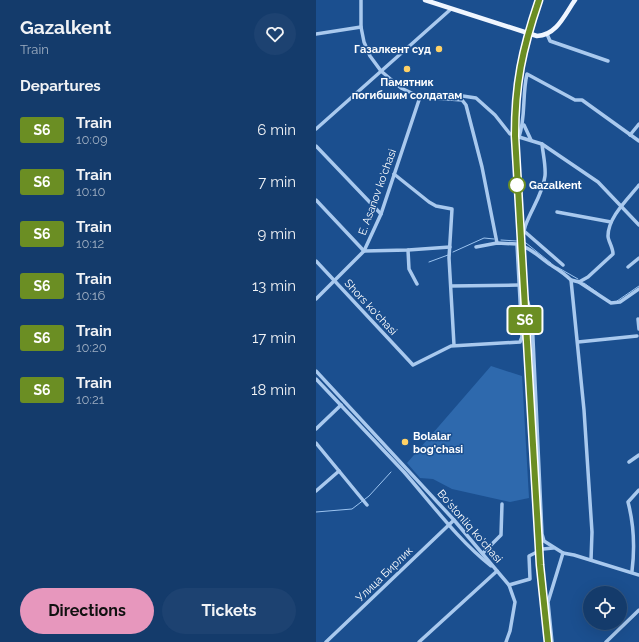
<!DOCTYPE html>
<html lang="en">
<head>
<meta charset="utf-8">
<style>
  body { margin:0; font-family:Raleway,sans-serif; background:#1d4271; color:#f1f3f6; height:100vh; display:flex; flex-direction:column; font-size:15px; white-space:nowrap }
  * { box-sizing:border-box; margin:0 }
  p { font-size:13px; color:#9dadc1 }
  .icon { flex:none; width:22px; height:22px; fill:none; stroke:currentColor; stroke-width:2; stroke-linecap:round; stroke-linejoin:round }
  .map { position:relative; flex:1; overflow:hidden }
  .panel { display:flex; flex-direction:column; background:#143b6b; width:316px }
  .panel>* { flex:none }
  .badge { padding:0 8px; border-radius:3px; font-size:14px; line-height:26px }
  .tools { position:absolute; left:267px; top:586px; display:grid; gap:8px }
  .tools a { display:grid; place-items:center; width:44px; height:44px; border-radius:50%; background:#143b6b; box-shadow:0 4px 16px #0002,0 0 0 1px #33557e; font-size:20px }
  .map>.badge { position:absolute; translate:-50% -50%; box-shadow:0 0 0 2px #fff }
  h2 { padding:0 20px; font-size:15px; line-height:36px }
  .round { display:grid; place-items:center; flex:none; width:42px; height:42px; border-radius:21px; background:#1d4271 }
  .head { display:flex; align-items:center; justify-content:space-between; height:68px; padding:0 20px }
  h1 { font-size:19px; font-weight:700; line-height:30px }
  .primary-button { display:flex; gap:8px; margin-top:auto; padding:8px 20px }
  .primary-button a { flex:1; height:46px; border-radius:24px; background:#e797bd; color:#111; font-size:16px; font-weight:700; line-height:46px; text-align:center }
  .primary-button a+a { background:#1d4271; color:#f1f3f6 }
  ul { padding:0; list-style:none }
  li { display:flex; align-items:center; gap:12px; height:52px; padding:0 20px }
  li div { flex:1 }
  li b { display:block; font-size:15px }
  li em { font-style:normal }
  li .badge { min-width:44px; font-weight:700; text-align:center }
  main { display:flex; flex:1; min-height:0 }
  .map>svg:first-child { display:block }
</style>
</head>
<body>
<main>
<section class="panel">
<div class="head"><div><h1>Gazalkent</h1><p>Train</p></div><a class="round"><svg class="icon" aria-label="heart" viewBox="0 0 24 24"><path d="M12 20l-8-8c-3-5 5-10 8-4 3-6 11-1 8 4z"/></svg></a></div>
<h2>Departures</h2>
<ul>
<li><span class="badge" style="background:#6b8e23;color:#fff">S6</span><div><b>Train</b><p>10:09</p></div><em>6 min</em></li>
<li><span class="badge" style="background:#6b8e23;color:#fff">S6</span><div><b>Train</b><p>10:10</p></div><em>7 min</em></li>
<li><span class="badge" style="background:#6b8e23;color:#fff">S6</span><div><b>Train</b><p>10:12</p></div><em>9 min</em></li>
<li><span class="badge" style="background:#6b8e23;color:#fff">S6</span><div><b>Train</b><p>10:16</p></div><em>13 min</em></li>
<li><span class="badge" style="background:#6b8e23;color:#fff">S6</span><div><b>Train</b><p>10:20</p></div><em>17 min</em></li>
<li><span class="badge" style="background:#6b8e23;color:#fff">S6</span><div><b>Train</b><p>10:21</p></div><em>18 min</em></li>
</ul>
<div class="primary-button"><a>Directions</a><a>Tickets</a></div>
</section>
<div class="map">
<svg width="323" height="642" viewBox="0 0 323 642">
  <rect width="100%" height="100%" fill="#1b4f8f"/>
  <polygon fill="#2e69ad" points="175,366 206,376 213,498 194,502 136,489 117,479 104,478 91,463"/>
  <g fill="none" stroke-linecap="round" stroke-linejoin="round">
    <g stroke="#9cc4f0" stroke-width="1">
      <polyline points="185,240 201,241"/>
      <polyline points="207,242 210,243 235,263"/>
      <polyline points="137,252 168,238 178,239"/>
      <polyline points="113,262 132,255"/>
      <polyline points="241,267 262,279"/>
      <polyline points="268,283 282,293"/>
      <polyline points="301,301 323,286"/>
      <polyline points="0,512 36,509 53,496 75,472"/>
    </g>
    <g stroke="#a9c9ee" stroke-width="3.5">
      <polyline points="45,0 45,27 48,42 54,56 65,71 85,88 104,97 132,99 140,95 160,98 179,115 194,134"/>
      <polyline points="0,34 45,27"/>
      <polyline points="231,34 234,41 292,61"/>
      <polyline points="133,99 146,100 150,105 166,167 181,243"/>
      <polyline points="208,125 215,140"/>
      <polyline points="0,129 135,9"/>
      <polyline points="314,135 323,124"/>
      <path d="M 323,141 L 266,100 L 259,100 L 211,74 C 206,95 210,117 203,137 L 226,144 L 282,182 L 323,225"/>
      <path d="M 226,144 C 227,154 230,166 229,176 C 226,201 205,220 206,246 C 218,250 225,259 235,265 C 243,270 248,273 255,280 L 268,410 L 276,532 L 275,560"/>
      <polyline points="0,146 65,214"/>
      <polyline points="78,174 113,202 120,206 136,209 133,258 138,345"/>
      <polyline points="0,200 48,251 92,250 134,247"/>
      <polyline points="241,212 295,222"/>
      <polyline points="208,231 247,265"/>
      <polyline points="206,246 209,292 216,317 226,534 228,541 247,553 258,555 323,575"/>
      <polyline points="92,250 93,269 101,284"/>
      <polyline points="0,261 97,365 135,346 204,342 206,337 201,244 181,243 160,247"/>
      <polyline points="312,267 323,258"/>
      <polyline points="255,280 263,282 295,303 304,302 323,289"/>
      <path d="M 263,282 L 272,277 L 297,254 C 297,247 292,241 292,236 C 292,217 312,199 323,185"/>
      <polyline points="135,286 203,285"/>
      <polyline points="0,299 48,251 65,214 104,97"/>
      <polyline points="322,319 323,329"/>
      <polyline points="262,342 321,336"/>
      <polyline points="0,371 138,520 193,585 199,602 194,631 190,642"/>
      <path d="M 0,379 C 29,410 59,441 88,472 C 116,504 142,540 175,566"/>
      <polyline points="0,429 25,405"/>
      <polyline points="0,443 51,505"/>
      <polyline points="313,462 323,455"/>
      <polyline points="0,491 23,471"/>
      <polyline points="167,553 185,535 186,504"/>
      <path d="M 316,571 C 319,547 318,525 312,502 L 323,490"/>
      <polyline points="193,585 214,579 213,556 227,549 237,548"/>
      <polyline points="10,642 138,520"/>
      <polyline points="103,642 181,571"/>
      <polyline points="236,642 232,602 247,553"/>
      <polyline points="290,642 323,610"/>
    </g>
    <path stroke="#f0f6ff" stroke-width="4.5" d="M 109,0 L 221,36 C 241,35 249,14 259,0"/>
    <path stroke="#fff" stroke-width="1" stroke-dasharray="7 3" stroke-linecap="butt" d="M 223,0 C 207,49 199,85 199,136 L 223,551 L 228,613 L 232,642"/>
  </g>
  <g fill="none" stroke-linecap="round" stroke-linejoin="round">
    <defs>
      <path id="line" d="M 223,0 C 206,50 199,84 199,136 L 224,565 L 232,642"/>
    </defs>
    <use href="#line" stroke="#fff" stroke-width="9"/>
    <use href="#line" stroke="#6b8e23" stroke-width="6"/>
  </g>
  <g fill="#ffd166" stroke="#1b4f8f" stroke-width="1.5">
    <circle cx="123" cy="49" r="4"/>
    <circle cx="91" cy="69" r="4"/>
    <circle cx="89" cy="442" r="4"/>
  </g>
  <circle fill="#fff" stroke="#6b8e23" stroke-width="2" cx="201" cy="185" r="8"/>
  <g text-anchor="middle" stroke-width="3" stroke-linejoin="round" paint-order="stroke">
    <g font-size="11" font-weight="bold" fill="#fff" stroke="#1b4f8f" text-anchor="end">
      <text x="115" y="53">Газалкент суд</text>
      <text x="91" y="86" text-anchor="middle">Памятник<tspan x="91" dy="13">погибшим солдатам</tspan></text>
      <text x="97" y="440" text-anchor="start">Bolalar<tspan x="97" dy="13">bog'chasi</tspan></text>
    </g>
    <g font-size="11" font-weight="bold" fill="#fff" stroke="#1b4f8f" text-anchor="start">
      <text x="213" y="189">Gazalkent</text>
    </g>
    <g font-size="11" fill="#fff" stroke="#1b4f8f">
      <text transform="translate(61 192) rotate(-70)" y="4">E. Asanov ko'chasi</text>
      <text transform="translate(55 307) rotate(47)" y="4">Shors ko'chasi</text>
      <text transform="translate(154 526) rotate(49)" y="4">Bo'stonliq ko'chasi</text>
      <text transform="translate(68 574) rotate(-44)" y="4">Улица Бирлик</text>
    </g>
  </g>
</svg>
<div class="tools">
<a><svg class="icon" aria-label="locate" viewBox="0 0 24 24"><circle cx="12" cy="12" r="6"/><path d="M12 2v4M12 18v4M2 12h4M18 12h4"/></svg></a>
</div>
<b class="badge" style="left:209px;top:320px;background:#6b8e23;color:#fff">S6</b>
</div>
</main>
</body>
</html>
